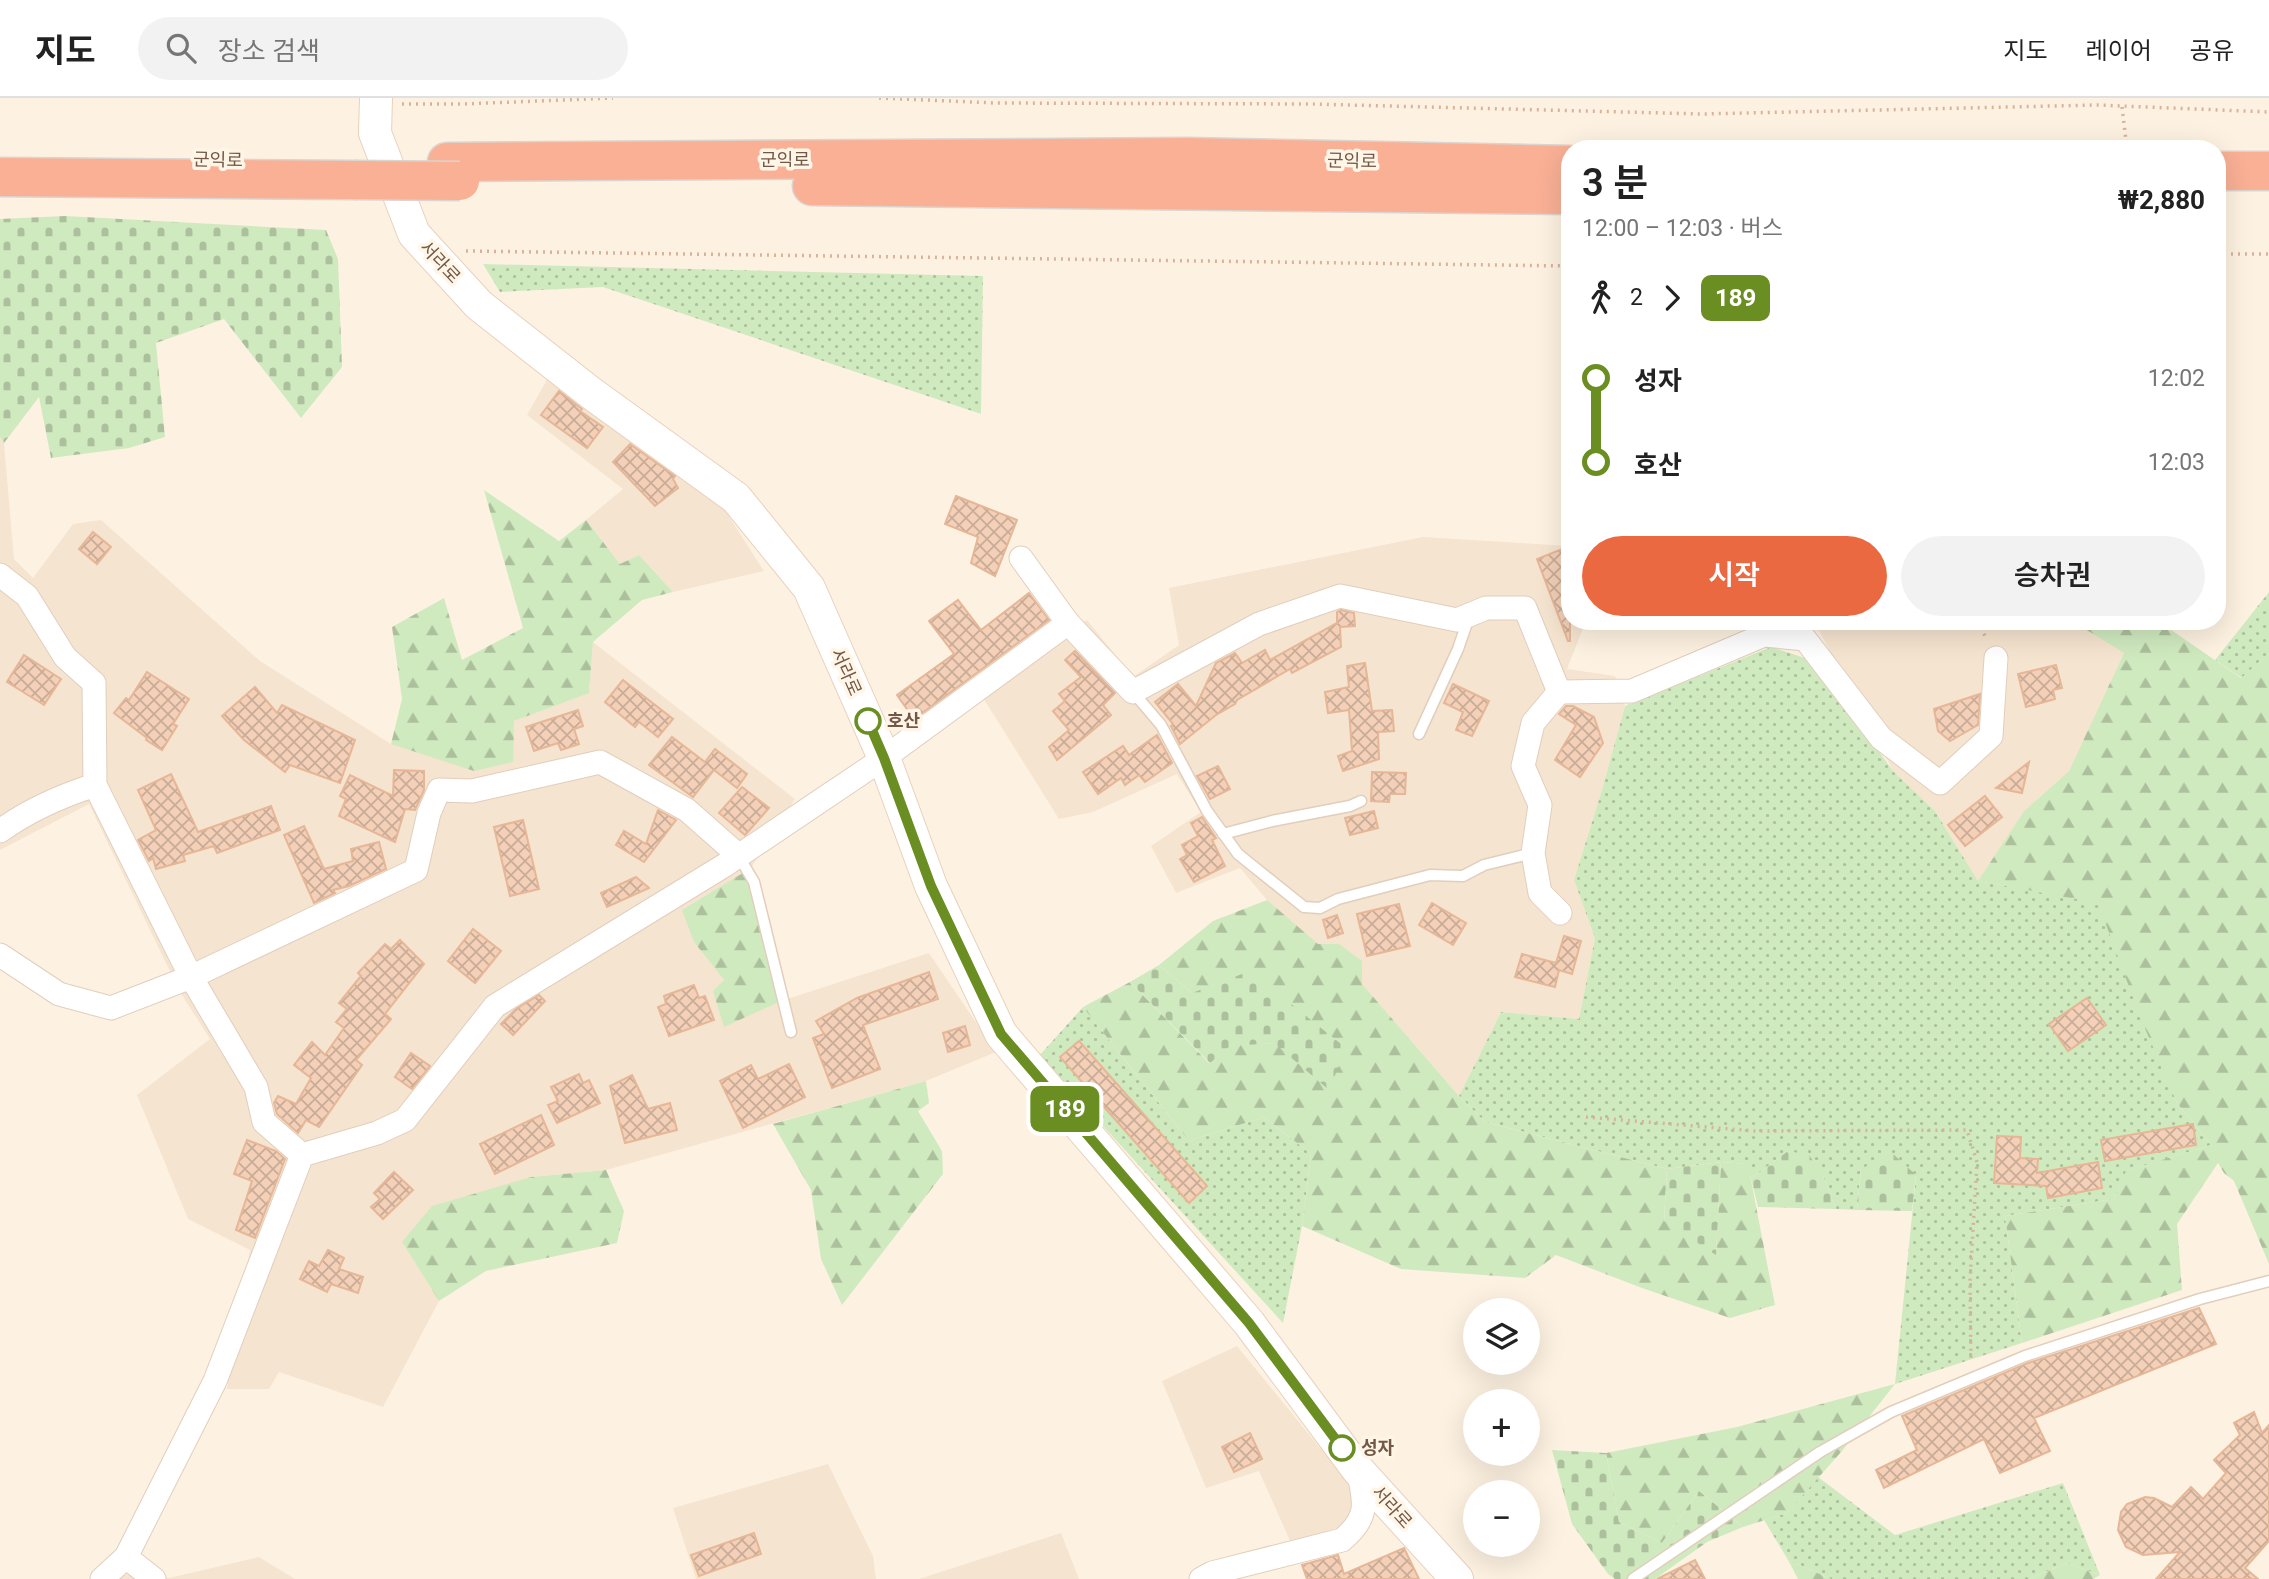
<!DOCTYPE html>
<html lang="ko">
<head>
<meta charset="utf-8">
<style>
  body { margin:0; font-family:Roboto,"Noto Sans KR",sans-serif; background:#f2f2f2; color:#222; height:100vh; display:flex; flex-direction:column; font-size:26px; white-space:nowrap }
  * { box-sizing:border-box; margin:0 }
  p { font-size:23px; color:#767676 }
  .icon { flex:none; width:38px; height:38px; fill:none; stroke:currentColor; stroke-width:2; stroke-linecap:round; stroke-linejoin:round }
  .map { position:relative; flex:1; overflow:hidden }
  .sheet { position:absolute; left:1561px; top:42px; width:665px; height:490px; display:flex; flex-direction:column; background:#fff; border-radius:28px; box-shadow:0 7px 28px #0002 }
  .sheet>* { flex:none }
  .badge { padding:0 14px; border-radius:10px; font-size:24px; line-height:46px }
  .fabs { position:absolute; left:1463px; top:1200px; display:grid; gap:14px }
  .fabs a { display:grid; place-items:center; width:77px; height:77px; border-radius:50%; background:#fff; box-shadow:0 7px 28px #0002; font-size:35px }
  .map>.badge { position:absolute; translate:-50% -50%; box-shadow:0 0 0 4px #fff }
  .legs { display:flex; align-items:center; gap:10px; height:77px; padding:0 21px; font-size:23px }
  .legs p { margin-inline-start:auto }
  .summary { display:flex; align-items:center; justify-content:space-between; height:119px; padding:0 21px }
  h1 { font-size:38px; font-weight:600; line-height:52px }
  .action { display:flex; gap:14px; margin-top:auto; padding:14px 21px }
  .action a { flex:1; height:80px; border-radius:42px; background:#eb6941; color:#fff; font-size:28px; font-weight:600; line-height:80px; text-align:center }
  .action a+a { background:#f2f2f2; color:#222 }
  ul { padding:0 21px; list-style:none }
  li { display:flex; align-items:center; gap:24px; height:84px; font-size:26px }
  li i { display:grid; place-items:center; width:10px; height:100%; margin:0 9px; background:currentColor }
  li i::after { content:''; width:18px; height:18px; margin:-9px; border:5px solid; border-radius:50%; background:#fff }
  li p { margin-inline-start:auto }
  li:first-child i { background:linear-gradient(#0000 50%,currentColor 0) }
  li:last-child i { background:linear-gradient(currentColor 50%,#0000 0) }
  header { display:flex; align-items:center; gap:42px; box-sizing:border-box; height:98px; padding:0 35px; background:#fff; border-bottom:2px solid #e0e0e0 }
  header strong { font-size:33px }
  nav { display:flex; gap:38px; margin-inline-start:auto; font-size:24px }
  .search { width:490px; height:63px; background:#f2f2f2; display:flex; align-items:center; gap:18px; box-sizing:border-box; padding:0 24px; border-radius:38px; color:#767676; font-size:26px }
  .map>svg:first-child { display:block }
</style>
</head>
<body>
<header>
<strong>지도</strong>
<div class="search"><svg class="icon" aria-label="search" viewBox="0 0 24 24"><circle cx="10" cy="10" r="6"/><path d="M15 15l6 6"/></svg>장소 검색</div>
<nav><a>지도</a><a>레이어</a><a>공유</a></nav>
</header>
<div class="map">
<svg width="2269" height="1481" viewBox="0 0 2269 1481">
  <defs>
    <pattern id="grass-dots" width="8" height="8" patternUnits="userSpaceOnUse" patternTransform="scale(1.75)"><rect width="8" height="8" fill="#d0eabf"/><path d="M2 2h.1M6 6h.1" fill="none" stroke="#adc09d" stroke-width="1.8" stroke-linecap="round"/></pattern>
    <pattern id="forest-firs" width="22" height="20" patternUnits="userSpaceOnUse" patternTransform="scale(1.75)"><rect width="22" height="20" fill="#d0eabf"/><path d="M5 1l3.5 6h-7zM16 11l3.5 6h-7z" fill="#adc09d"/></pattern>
    <pattern id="cemetery-stones" width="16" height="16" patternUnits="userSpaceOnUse" patternTransform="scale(1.75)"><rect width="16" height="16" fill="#d0eabf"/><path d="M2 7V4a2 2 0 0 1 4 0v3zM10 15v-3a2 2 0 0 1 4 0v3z" fill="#adc09d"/></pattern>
    <pattern id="building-cross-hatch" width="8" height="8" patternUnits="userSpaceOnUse" patternTransform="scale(1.75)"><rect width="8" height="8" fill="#f3d0b7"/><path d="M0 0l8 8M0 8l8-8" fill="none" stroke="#c9ac97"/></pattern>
  </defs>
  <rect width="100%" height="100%" fill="#fdf2e1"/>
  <g fill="#f5e4cf">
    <polygon points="548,280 722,408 764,473 673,494 639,457 620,466 586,422 623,391 527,317"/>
    <polygon points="0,339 4,345 14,461 33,480 73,426 101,422 260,563 391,646 514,623 589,594 593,544 795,701 751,770 694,844 724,882 781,903 929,855 996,954 926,983 606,1072 531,1079 402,1144 439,1203 383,1309 279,1274 269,1291 227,1291 250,1152 188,1121 137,997 210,941 180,894 89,706 0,752"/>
    <polygon points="1423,439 1570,448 1570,523 1586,523 1567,571 1615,578 1625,608 1602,692 1574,782 1595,840 1579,921 1501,914 1459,998 1362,886 1267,802 1240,770 1176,795 1151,748 1201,714 1177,676 1093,714 1059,721 980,595 1087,522 1133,579 1179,547 1169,490"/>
    <polygon points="1814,523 2072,523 2124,555 2069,673 2024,713 1978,783 1935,713 1893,673"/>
    <polygon points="1237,1248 1351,1388 1352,1425 1291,1445 1259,1373 1206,1390 1162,1283"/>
    <polygon points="828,1366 873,1458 876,1481 696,1481 673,1410"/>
    <polygon points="1061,1435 1079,1481 919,1481"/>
    <polygon points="259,1459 295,1481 117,1481 120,1476 169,1480"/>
  </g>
  <g fill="url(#grass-dots)">
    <polygon points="483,166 983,178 981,316 603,189 500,194"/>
    <polygon points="2269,494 2269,555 2242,580 2215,562"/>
    <polygon points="1771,549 1814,563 1893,673 1935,713 1978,783 2098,804 2177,1005 2211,1047 2127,1073 2114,1101 2005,1118 2022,1245 1895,1286 1916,1078 1861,1071 1857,1112 1836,1111 1823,1078 1788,1053 1751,1081 1747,1066 1721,1064 1667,1071 1485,1024 1459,998 1501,914 1579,921 1595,840 1574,782 1602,692 1625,608"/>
    <polygon points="1083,909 1189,1043 1264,1019 1311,1056 1302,1128 1283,1225 1039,958"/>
    <polygon points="1818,1379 1895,1437 2063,1385 2100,1477 2067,1465 2028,1481 1831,1481 1788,1462 1764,1422 1787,1415"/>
  </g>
  <g fill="url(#forest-firs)">
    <polygon points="484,392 559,443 586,422 620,466 639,457 673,494 642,502 593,544 589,595 514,623 513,664 474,673 391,646 402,601 392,529 444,500 462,562 523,530"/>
    <polygon points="2072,523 2158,523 2241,580 2269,555 2269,1166 2234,1083 2224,1075 2218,1065 2177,1126 2182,1192 2022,1245 2005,1118 2114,1101 2126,1073 2211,1047 2177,1005 2141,921 2098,805 1978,783 2024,713 2069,673 2124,555"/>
    <polygon points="751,770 781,903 724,929 713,893 724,882 694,844 682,812"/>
    <polygon points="1267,802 1318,846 1339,846 1362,863 1362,886 1459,998 1485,1024 1667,1071 1664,1122 1716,1156 1721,1064 1748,1066 1775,1207 1730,1220 1642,1190 1556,1157 1525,1180 1401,1171 1302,1128 1311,1056 1264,1019 1189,1043 1083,909 1130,884 1209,965 1230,947 1274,945 1346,950 1192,895 1159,867 1213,823"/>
    <polygon points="926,983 929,1005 918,1013 942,1053 943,1076 842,1207 821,1161 811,1092 773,1026"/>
    <polygon points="606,1072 624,1113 617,1145 486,1173 439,1203 402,1144 432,1108 531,1079"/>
    <polygon points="1895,1286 1842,1353 1787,1415 1743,1429 1699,1393 1662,1445 1619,1424 1606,1355 1737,1329"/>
    <polygon points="1788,1462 1831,1481 1798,1481"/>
    <polygon points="2067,1465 2100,1477 2093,1481 2028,1481"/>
  </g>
  <g fill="url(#cemetery-stones)">
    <polygon points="65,118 326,132 338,161 342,269 301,320 224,221 156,245 165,339 129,350 51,360 39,299 4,345 0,339 0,121"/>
    <polygon points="1159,867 1192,895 1250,873 1346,950 1329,992 1274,945 1230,948 1210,965 1130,884"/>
    <polygon points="1788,1053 1809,1057 1823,1078 1836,1111 1758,1109 1751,1081"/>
    <polygon points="1892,1055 1916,1077 1912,1113 1857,1112 1861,1071"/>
    <polygon points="1721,1064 1716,1157 1664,1123 1667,1071"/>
    <polygon points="1552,1352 1606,1355 1619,1424 1662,1445 1699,1393 1743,1429 1707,1444 1655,1481 1615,1481 1608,1476 1572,1426"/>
  </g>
  <g fill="url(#building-cross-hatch)" stroke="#e6b697" stroke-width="2">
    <polygon points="559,293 582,311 580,313 603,329 587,350 541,317"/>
    <polygon points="630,346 675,378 673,381 678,390 655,408 613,364"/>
    <polygon points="956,398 1017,422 995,478 971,465 978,439 945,426"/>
    <polygon points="93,434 111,449 97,466 79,451"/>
    <polygon points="1570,448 1570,543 1568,543 1537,461"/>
    <polygon points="1029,495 1049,522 914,621 897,597 954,556 929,523 958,502 981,532"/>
    <polygon points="1341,512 1354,515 1355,528 1340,529 1341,549 1292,575 1290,571 1237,602 1235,606 1216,617 1180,646 1171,628 1173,626 1155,604 1178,586 1196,608 1216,565 1235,555 1242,565 1265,552 1270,562 1337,525 1337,514"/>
    <polygon points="1075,553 1115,595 1103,607 1111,617 1057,662 1049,649 1069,632 1053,613 1065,603 1059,596 1081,579 1065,562"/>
    <polygon points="24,557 61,581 44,607 7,584"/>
    <polygon points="1365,565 1372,613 1392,612 1394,633 1378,634 1379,661 1343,673 1338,658 1352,653 1349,612 1328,615 1325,594 1349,589 1347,568"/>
    <polygon points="2056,567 2062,590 2053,592 2055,601 2026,609 2018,576"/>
    <polygon points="147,574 189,601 173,626 177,628 162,652 146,642 147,640 114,615 126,600 129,602"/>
    <polygon points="623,582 673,621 658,639 639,624 635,629 605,604"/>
    <polygon points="1453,586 1489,603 1472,638 1456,632 1463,614 1444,605"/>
    <polygon points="255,589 277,615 282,607 355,642 340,685 290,667 285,674 244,642 222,618"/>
    <polygon points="1980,596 1978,627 1950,643 1938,633 1934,611"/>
    <polygon points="1566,608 1573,608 1594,619 1603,645 1580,679 1555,662 1576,627 1559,616"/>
    <polygon points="578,612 583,628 574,631 579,646 561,652 558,645 534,653 526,629"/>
    <polygon points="1157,637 1172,665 1145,684 1139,677 1125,687 1121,680 1098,696 1083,674 1123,648 1129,657"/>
    <polygon points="672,639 705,664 715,651 747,676 737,690 714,672 693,699 649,667"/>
    <polygon points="2029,664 2022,695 1996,690"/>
    <polygon points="1218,668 1230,691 1210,701 1197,678"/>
    <polygon points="394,672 424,673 424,692 415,712 405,711 395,744 339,718 346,701 340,698 350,677 393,698"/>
    <polygon points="1372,674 1406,675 1405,696 1390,696 1389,704 1371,703"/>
    <polygon points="171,676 198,734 271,708 280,732 217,755 214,748 183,757 185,763 156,771 153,760 149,763 138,742 156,732 138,692"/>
    <polygon points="742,689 769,710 745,737 719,715"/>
    <polygon points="1985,698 2002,719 1965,748 1948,727"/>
    <polygon points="658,712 676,722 644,764 616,747 624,733 646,746"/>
    <polygon points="1374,713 1378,730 1350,737 1345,720"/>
    <polygon points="1202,719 1216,740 1212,742 1225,768 1194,784 1180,761 1187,757 1182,747 1198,738 1191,725"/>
    <polygon points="523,722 539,791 510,798 494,729"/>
    <polygon points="304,728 324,771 353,763 351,751 379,744 386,771 349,788 333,792 335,795 314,805 284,737"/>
    <polygon points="636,779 649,790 607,809 601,795"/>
    <polygon points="1432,805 1466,825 1453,847 1419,827"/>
    <polygon points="1399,806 1410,848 1367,858 1357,816"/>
    <polygon points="1337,817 1343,835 1328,840 1323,822"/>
    <polygon points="473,831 501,853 475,885 448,863"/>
    <polygon points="1564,838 1581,843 1572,876 1559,872 1555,889 1515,879 1522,856 1556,865"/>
    <polygon points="400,842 424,866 385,916 391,921 356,962 362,967 319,1029 306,1022 298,1035 277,1016 274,1005 278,998 296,1006 311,980 294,967 312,944 325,957 344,930 336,924 347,911 339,905 361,878 358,875 385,846 391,851"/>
    <polygon points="929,874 938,901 863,927 880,971 832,990 813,940 824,936 816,923 857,900"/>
    <polygon points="694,887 699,900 705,898 714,922 669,938 658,909 666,906 664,898"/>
    <polygon points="539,897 545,903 513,937 501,926 516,911"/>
    <polygon points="2087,900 2106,927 2068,953 2049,926"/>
    <polygon points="965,928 970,947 948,954 943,935"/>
    <polygon points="1079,943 1207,1088 1189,1105 1060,959"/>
    <polygon points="411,955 430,968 412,991 395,979"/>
    <polygon points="789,966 805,999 743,1030 720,983 751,967 758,981"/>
    <polygon points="579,976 583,985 589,982 600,1005 557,1025 548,1007 558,1003 551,989"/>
    <polygon points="632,977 648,1011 670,1005 677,1032 625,1045 610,988"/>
    <polygon points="541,1017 554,1047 495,1076 480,1046"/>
    <polygon points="2193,1026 2196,1047 2105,1063 2101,1042"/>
    <polygon points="1997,1038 2021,1039 2020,1060 2038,1061 2037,1075 2098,1064 2102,1090 2048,1100 2046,1088 1994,1085"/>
    <polygon points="247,1042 276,1053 285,1061 255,1140 236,1132 252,1083 234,1076"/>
    <polygon points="394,1074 413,1092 383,1121 371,1109 380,1101 374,1095"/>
    <polygon points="328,1152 344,1160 339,1171 363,1179 358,1195 331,1186 327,1194 300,1181 309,1163 319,1168"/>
    <polygon points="2199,1210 2216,1246 2034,1320 2050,1353 2000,1375 1984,1341 1884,1390 1876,1372 1917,1352 1902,1318 2028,1265"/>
    <polygon points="2254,1314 2262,1335 2269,1327 2269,1443 2245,1470 2258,1481 2156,1481 2180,1454 2143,1457 2126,1449 2118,1432 2121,1414 2127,1406 2145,1399 2154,1400 2172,1409 2191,1389 2203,1401 2226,1375 2214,1362 2240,1337 2234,1325"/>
    <polygon points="1250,1335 1262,1361 1234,1374 1222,1349"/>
    <polygon points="754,1435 761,1456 699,1478 691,1457"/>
    <polygon points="1404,1450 1419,1481 1307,1481 1302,1467 1338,1457 1344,1476"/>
    <polygon points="1695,1462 1705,1481 1657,1481"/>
  </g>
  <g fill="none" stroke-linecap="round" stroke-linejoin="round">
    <defs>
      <g id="lane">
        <polyline points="1133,594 1161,627 1207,713 1238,756 1304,809 1320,810 1338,801 1430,777 1463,778 1484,767 1533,755"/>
        <polyline points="1419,636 1458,551 1469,519"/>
        <polyline points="1223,736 1272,723 1350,708 1361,703"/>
        <polyline points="738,757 754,784 791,934"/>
        <polyline points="1633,1481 1820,1354 1891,1314 2025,1258 2200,1201 2269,1183"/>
      </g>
      <g id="street">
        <polyline points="1021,460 1068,525 1133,594 1259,526 1340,498 1457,522 1486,510 1525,510 1559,594 1632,593 1764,537 1805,541 1881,640 1940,685 1991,638 1996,560"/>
        <polyline points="0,477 27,498 65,559 94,585 95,687 191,879 256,989 264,1024 302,1057"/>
        <polyline points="1559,594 1533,625 1523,668 1540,707 1533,755 1540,795 1560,815"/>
        <path d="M 0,733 C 29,712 61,698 95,687"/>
        <polyline points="0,857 59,896 111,910 191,879 416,772 429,715 439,692 472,693 600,664 687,712 738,757"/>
        <polyline points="126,1459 154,1481"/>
        <polyline points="102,1481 126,1459 215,1283 302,1057 377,1035 405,1022 495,908 725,767 884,660 1068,525"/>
        <path d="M 1201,1481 L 1212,1475 L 1342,1442 C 1370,1419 1365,1404 1358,1372"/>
      </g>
      <polyline id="secondary" points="376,0 375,35 414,136 479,207 591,295 736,400 809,490 884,660 931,788 1001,936 1249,1225 1358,1372 1457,1481"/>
      <g id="highway">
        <polyline points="447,64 1187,59 1570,67"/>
        <polyline points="2217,73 2269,73"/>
        <polyline points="0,79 355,82"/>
        <polyline points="812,88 1570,97"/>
      </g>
    </defs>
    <use href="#lane" stroke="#e1cebc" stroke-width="13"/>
    <use href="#street" stroke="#e1cebc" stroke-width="25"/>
    <use href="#secondary" stroke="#e8d1bc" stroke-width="34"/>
    <use href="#highway" stroke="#dbd4cf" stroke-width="41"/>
    <g stroke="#d8b39b" stroke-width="3.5" stroke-dasharray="2 5" stroke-linecap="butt">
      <polyline points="879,0 995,5 1310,6 1702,16 2097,7 2269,14"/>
      <polyline points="402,6 463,6 613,0"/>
      <polyline points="2122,9 2127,51"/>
      <polyline points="466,153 1570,168"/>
      <polyline points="2217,156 2269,156"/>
      <polyline points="1978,523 1987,542"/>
      <polyline points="1586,1019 1755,1033 1967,1032 1977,1064 1970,1183 1971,1264"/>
    </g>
    <use href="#lane" stroke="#fff" stroke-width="10"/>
    <use href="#street" stroke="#fff" stroke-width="23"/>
    <use href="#secondary" stroke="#fff" stroke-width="32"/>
    <use href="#highway" stroke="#f9b095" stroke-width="38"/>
    <defs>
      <polyline id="highway-bridge" points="355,82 460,83"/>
    </defs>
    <use href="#highway-bridge" stroke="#dbd4cf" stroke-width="41" stroke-linecap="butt"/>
    <use href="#highway-bridge" stroke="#f9b095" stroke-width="38"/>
  </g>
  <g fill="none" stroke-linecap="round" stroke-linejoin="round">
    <defs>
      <polyline id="line-1" points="868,623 884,660 931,788 1001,936 1249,1225 1342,1350"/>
    </defs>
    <use href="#line-1" stroke="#fff" stroke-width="16"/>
    <use href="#line-1" stroke="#6b8e23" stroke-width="10"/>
  </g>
  <g fill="#fff" stroke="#6b8e23" stroke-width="3.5">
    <circle cx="868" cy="623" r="12"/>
    <circle cx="1342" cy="1350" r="12"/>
  </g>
  <g text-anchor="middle" stroke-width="7" stroke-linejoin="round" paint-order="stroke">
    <g font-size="18" fill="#745847" stroke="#fff6e7">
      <text transform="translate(218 62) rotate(1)" y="6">군익로</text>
      <text x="785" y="68">군익로</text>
      <text transform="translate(1352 63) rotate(1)" y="6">군익로</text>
      <text transform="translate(440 164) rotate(47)" y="6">서라로</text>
      <text transform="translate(846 574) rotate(66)" y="6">서라로</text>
      <text transform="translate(1392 1409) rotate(48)" y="6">서라로</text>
    </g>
    <g font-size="18" font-weight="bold" fill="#745847" stroke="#fff6e7" text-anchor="start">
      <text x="887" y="629">호산</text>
      <text x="1361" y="1356">성자</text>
    </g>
  </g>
</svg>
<div class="fabs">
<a><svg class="icon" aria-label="layers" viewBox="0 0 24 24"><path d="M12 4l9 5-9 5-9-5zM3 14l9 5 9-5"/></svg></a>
<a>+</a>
<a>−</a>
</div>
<b class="badge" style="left:1065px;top:1011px;background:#6b8e23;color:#fff">189</b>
<section class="sheet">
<div class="summary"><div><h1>3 분</h1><p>12:00 – 12:03 · 버스</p></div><b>₩2,880</b></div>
<div class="legs"><svg class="icon" aria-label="walk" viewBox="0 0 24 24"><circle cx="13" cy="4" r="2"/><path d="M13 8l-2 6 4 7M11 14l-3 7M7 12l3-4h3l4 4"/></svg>2<svg class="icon" aria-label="forward" viewBox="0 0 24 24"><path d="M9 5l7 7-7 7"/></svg><b class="badge" style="background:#6b8e23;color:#fff">189</b></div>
<ul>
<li><i style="color:#6b8e23"></i><b>성자</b><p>12:02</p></li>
<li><i style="color:#6b8e23"></i><b>호산</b><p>12:03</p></li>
</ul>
<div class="action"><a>시작</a><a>승차권</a></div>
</section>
</div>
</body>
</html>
